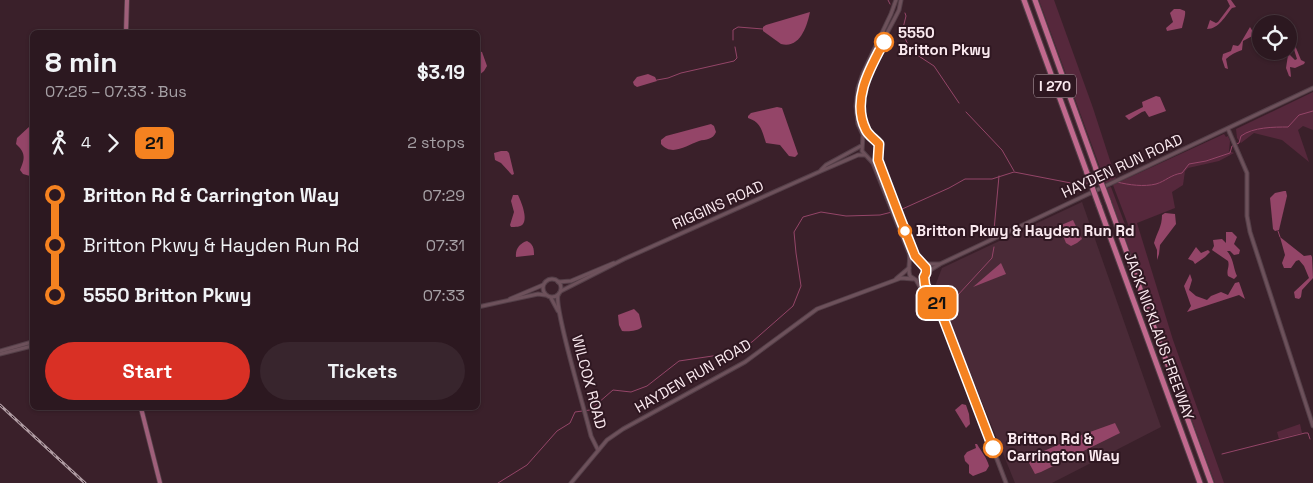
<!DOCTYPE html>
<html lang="en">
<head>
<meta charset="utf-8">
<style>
  body { margin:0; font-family:"Space Grotesk",sans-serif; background:#38252d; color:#f1f3f6; height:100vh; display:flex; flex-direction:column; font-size:19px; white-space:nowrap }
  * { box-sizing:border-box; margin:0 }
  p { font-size:16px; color:#a6a0a5 }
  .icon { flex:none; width:28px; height:28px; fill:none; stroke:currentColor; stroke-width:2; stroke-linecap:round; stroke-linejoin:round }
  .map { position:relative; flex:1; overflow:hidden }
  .drawer { position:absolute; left:30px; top:30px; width:450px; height:380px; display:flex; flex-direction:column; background:#2c1820; border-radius:8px; box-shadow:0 1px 4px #0004,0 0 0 1px #48373e }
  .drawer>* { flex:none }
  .badge { padding:0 10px; border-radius:8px; font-size:18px; line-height:32px }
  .buttons { position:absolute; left:1252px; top:15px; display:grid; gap:10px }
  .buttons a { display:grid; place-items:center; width:45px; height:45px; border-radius:50%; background:#2c1820; box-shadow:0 1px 4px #0004,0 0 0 1px #48373e; font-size:25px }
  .map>.badge { position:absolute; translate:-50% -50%; box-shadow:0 0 0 2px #fff }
  .legs { display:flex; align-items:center; gap:8px; height:55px; padding:0 15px; font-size:16px }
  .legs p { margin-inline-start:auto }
  .headline { display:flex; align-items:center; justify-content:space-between; height:85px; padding:0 15px }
  h1 { font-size:28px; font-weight:700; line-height:38px }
  .cta { display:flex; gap:10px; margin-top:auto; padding:10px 15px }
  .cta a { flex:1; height:58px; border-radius:30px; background:#d93025; color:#fff; font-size:20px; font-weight:700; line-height:58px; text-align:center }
  .cta a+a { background:#38252d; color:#f1f3f6 }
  ul { padding:0 15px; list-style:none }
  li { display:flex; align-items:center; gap:18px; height:50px; font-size:19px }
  li i { display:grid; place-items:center; width:8px; height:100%; margin:0 6px; background:currentColor }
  li i::after { content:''; width:12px; height:12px; margin:-6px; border:4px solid; border-radius:50%; background:#2c1820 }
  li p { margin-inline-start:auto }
  li:first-child i { background:linear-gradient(#0000 50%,currentColor 0) }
  li:last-child i { background:linear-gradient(currentColor 50%,#0000 0) }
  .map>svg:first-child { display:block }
</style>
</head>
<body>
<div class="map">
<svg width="1313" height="483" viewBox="0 0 1313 483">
  <rect width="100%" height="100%" fill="#3a202a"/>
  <polygon fill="#4a2a37" points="1082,202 1161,427 1052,483 1015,483 935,286 942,268"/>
  <g fill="#56283c">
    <polygon points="1039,0 1054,0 1093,108 1116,179 1106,184"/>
    <polygon points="1313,92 1313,130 1303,126 1298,130 1309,162 1282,140 1254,133 1241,143 1237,138 1236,129"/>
    <polygon points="1224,134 1226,137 1228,136 1230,141 1229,151 1234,153 1219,161 1188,168 1185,171 1183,185 1172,192 1175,208 1137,223 1173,340 1224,483 1215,483 1107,188 1111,187 1126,227 1129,227 1113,185"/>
    <polygon points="1300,424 1302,433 1279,439 1277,432"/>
  </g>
  <g fill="#944568">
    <path d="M 1227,0 L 1231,0 L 1236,7 L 1232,8 C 1225,16 1219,29 1207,29 L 1210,20 L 1216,23 L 1218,22 L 1230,6 Z"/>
    <path d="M 1174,9 L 1180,9 L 1185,11 C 1186,14 1183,23 1182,28 L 1167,31 L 1166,28 L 1173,22 L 1170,13 Z"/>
    <path d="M 810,12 C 807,26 800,49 781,44 L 763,31 L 763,27 L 766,25 Z"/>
    <path d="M 1250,27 L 1253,32 L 1258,31 L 1258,33 L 1243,41 L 1242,50 C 1236,52 1230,55 1226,59 L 1228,69 L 1225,68 L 1222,59 L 1223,54 L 1231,51 L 1233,45 L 1238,46 L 1240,44 Z"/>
    <polygon points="1292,43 1294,43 1301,60 1305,62 1304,64 1295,68 1290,67 1291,77 1289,76 1286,68 1288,55 1290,55 1295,60 1297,59"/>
    <polygon points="478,51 482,52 487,66 484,71 478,76"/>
    <polygon points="648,74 655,77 657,81 637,87 634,85 633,82 637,77"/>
    <polygon points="1156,96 1160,97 1166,111 1149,117 1145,111 1142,112 1129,120 1125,116 1143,107 1142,102"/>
    <path d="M 32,106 L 32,174 L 30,176 L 23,174 L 20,170 C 25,159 26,153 16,144 L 17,138 L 30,126 L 30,114 Z"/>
    <path d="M 777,107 L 782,108 L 798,154 L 795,157 L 789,156 L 780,145 L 766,143 C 762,131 761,122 748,118 L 748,116 L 751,113 Z"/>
    <path d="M 711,124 L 714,126 L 716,132 C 713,140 706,139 699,141 C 687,145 672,157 661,144 L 661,140 L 666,136 Z"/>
    <polygon points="501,151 507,151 509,153 514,174 512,175 501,163 495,160 494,153"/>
    <polygon points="1284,191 1286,191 1287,196 1279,230 1275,231 1273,229 1270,198 1275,193"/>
    <path d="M 513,195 L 518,195 C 521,201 528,218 523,224 C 521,227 515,227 511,227 L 510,225 L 514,212 L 511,201 Z"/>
    <path d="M 1165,213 L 1175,214 L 1176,224 L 1160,245 L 1159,254 L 1157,260 L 1157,250 L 1154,243 C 1157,232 1162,227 1162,215 Z"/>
    <polygon points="1073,220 1082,239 1077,243 1071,246 1066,243 1059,226"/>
    <path d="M 1226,232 L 1232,232 L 1237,237 L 1234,244 L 1240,250 L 1239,254 L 1234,255 L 1230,251 L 1227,251 C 1234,259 1233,268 1237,276 L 1234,279 L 1228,276 C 1226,270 1230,267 1228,261 L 1212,250 L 1214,246 L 1213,240 L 1222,239 L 1226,243 Z"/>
    <polygon points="1280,237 1304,256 1311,255 1312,257 1313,278 1302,290 1301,297 1299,299 1295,298 1294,292 1309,278 1304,266 1299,260 1296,261 1291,268 1284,268 1282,263 1285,255"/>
    <path d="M 527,241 C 533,244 534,248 534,255 L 516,257 C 515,249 520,243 527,241 Z"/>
    <polygon points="1196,247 1201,253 1208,250 1210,252 1205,257 1195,264 1193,261 1188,259"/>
    <polygon points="1001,263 1006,274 973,287"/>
    <polygon points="1190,274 1192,280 1189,290 1196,296 1207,300 1211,296 1221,292 1228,295 1235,283 1239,282 1245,299 1239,295 1187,312 1191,306 1184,286"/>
    <path d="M 634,309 L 639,314 L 642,327 C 638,331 628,332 622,331 L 619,325 L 618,315 Z"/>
    <polygon points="962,404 966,405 969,414 970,424 966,428 955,410"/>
    <polygon points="1115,423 1120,433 1041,472 1035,474 1028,461 1030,457 1076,437"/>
    <path d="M 975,444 L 977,444 C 981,451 987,458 989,466 L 986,471 L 973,476 L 969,473 L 969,465 L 965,461 L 964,456 L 967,452 L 976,448 Z"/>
  </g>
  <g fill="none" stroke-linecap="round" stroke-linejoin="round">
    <g stroke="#944568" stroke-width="1">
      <polyline points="888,0 890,4"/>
      <polyline points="905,13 906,16 902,32 911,51 934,66 959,103"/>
      <polyline points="733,40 733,30 738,27 763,29"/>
      <polyline points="657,80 668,78 681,73 734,61 737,58 735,47"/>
      <polyline points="966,112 1002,150 1014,171"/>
      <path d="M 1117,182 C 1129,185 1144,187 1156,184 C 1166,181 1170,175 1182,173 L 1189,164 L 1206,161 L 1230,153 L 1232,146 L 1239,143 L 1241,136 C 1253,127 1274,127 1288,127 L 1299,115 L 1313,111"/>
      <polyline points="994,230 999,176"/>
      <polyline points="1278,231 1280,237"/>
      <polyline points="946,311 949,302 957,296 992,258 994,247"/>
      <polyline points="1222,454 1305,433 1308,433 1310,439"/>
      <polyline points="498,483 527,465 557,431 570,423 575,412 590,410 613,390 631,392 647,386 679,361 726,354 752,342 793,306 801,286 796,253 794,232 803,217 821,212 846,216 880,215 900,210 949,188 965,179 992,179 1014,172 1076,184 1088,183"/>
    </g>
    <defs>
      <g id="secondary">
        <path d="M 896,0 L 891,14 L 863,73 L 858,88 L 856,106 L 858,124 L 863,135 L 862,151 L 873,163 L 909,253 C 911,261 907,268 910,276 L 916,280 L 937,315 L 943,320"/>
        <path d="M 901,0 L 899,10 C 883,43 848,93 866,130 C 869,136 875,139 879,144 L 878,160 L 900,218 L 915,256 L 926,268 L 926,273 L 924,277 L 925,285 L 941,312 L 1006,483"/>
        <polyline points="1228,129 1247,173 1247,216 1250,232 1313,426"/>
        <polyline points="821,170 826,165 861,146"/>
        <polyline points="923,264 939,264"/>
        <polyline points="927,272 940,264 1313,88"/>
        <circle cx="552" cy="288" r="9"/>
        <polyline points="896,279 909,268"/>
        <polyline points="558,282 571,281 614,263"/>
        <polyline points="561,291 624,259 821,171 858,155 865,155"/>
        <path d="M 558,295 C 554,309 586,414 591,436 L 598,450"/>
        <polyline points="551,298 558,311"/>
        <polyline points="510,299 543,285"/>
        <polyline points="478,307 538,294 545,295"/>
        <polyline points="0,351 32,342"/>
        <polyline points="0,354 32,346"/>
        <polyline points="571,483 607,440 623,429 745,362 817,309 901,278 913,279"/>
      </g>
      <g id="primary">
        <polyline points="126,32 127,0"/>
        <polyline points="141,408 160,483"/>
      </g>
      <g id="motorway">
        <polyline points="1024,0 1087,173"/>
        <polyline points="1035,0 1096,169"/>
        <polyline points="1108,201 1211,483"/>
        <polyline points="1099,206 1200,483"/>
      </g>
    </defs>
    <use href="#secondary" stroke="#543f48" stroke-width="5"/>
    <use href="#primary" stroke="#543f48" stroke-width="5.5"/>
    <use href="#motorway" stroke="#543f48" stroke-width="7"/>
    <use href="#secondary" stroke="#6d515b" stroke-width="3"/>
    <use href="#primary" stroke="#9f5f7a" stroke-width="4"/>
    <use href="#motorway" stroke="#c1698e" stroke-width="5"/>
    <defs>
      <polyline id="rail" points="0,405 85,483"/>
    </defs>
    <use href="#rail" stroke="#b09ca3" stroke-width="3"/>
    <use href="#rail" stroke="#2f1721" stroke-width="1" stroke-dasharray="4" stroke-linecap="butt"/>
    <defs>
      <g id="motorway-bridge">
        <polyline points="1096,169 1108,201"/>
        <polyline points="1087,173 1099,206"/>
      </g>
    </defs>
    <use href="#motorway-bridge" stroke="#543f48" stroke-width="7" stroke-linecap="butt"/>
    <use href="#motorway-bridge" stroke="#c1698e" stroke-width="5"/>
  </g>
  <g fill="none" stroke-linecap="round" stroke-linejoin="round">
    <defs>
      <path id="line-1" d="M 884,42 C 870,68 851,100 866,130 C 869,136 875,139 879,144 L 878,160 L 900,218 L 915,256 L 926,268 L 926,273 L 924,277 L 925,285 L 941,312 L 993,448"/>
    </defs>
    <use href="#line-1" stroke="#fff" stroke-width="11"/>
    <use href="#line-1" stroke="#f58220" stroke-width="8"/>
  </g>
  <g fill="#fff" stroke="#f58220" stroke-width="2.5">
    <circle cx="884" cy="42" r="9"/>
    <circle cx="905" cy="231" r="6"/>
    <circle cx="993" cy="448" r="9"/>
  </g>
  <g text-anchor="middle" stroke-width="4" stroke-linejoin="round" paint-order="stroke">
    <rect fill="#2f1721" stroke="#bdaab1" stroke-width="1" x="1034" y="74.5" width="42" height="23" rx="4"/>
    <g font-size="14" font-weight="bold" fill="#fae9ef">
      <text x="1055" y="91">I 270</text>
    </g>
    <g font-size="15" font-weight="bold" fill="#fae9ef" stroke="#2f1721" text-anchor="start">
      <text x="898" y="38">5550<tspan x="898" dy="17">Britton Pkwy</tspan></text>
      <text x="916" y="236">Britton Pkwy &amp; Hayden Run Rd</text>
      <text x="1007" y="444">Britton Rd &amp;<tspan x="1007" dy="17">Carrington Way</tspan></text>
    </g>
    <g font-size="15" fill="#fae9ef" stroke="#2f1721">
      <text transform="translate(1122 166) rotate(-25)" y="5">HAYDEN RUN ROAD</text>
      <text transform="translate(718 205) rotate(-24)" y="5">RIGGINS ROAD</text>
      <text transform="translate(1159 336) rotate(70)" y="5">JACK NICKLAUS FREEWAY</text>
      <text transform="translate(693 376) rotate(-30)" y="5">HAYDEN RUN ROAD</text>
      <text transform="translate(589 382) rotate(75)" y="5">WILCOX ROAD</text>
    </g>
  </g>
</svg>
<div class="buttons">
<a><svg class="icon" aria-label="locate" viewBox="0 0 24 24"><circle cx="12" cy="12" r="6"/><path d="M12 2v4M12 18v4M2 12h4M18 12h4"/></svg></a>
</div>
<b class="badge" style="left:937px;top:303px;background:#f58220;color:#111">21</b>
<section class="drawer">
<div class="headline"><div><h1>8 min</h1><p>07:25 – 07:33 · Bus</p></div><b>$3.19</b></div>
<div class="legs"><svg class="icon" aria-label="walk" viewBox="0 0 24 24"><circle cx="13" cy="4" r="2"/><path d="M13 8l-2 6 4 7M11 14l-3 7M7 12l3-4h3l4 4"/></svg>4<svg class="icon" aria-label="forward" viewBox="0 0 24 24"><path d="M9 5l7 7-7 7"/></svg><b class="badge" style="background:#f58220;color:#111">21</b><p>2 stops</p></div>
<ul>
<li><i style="color:#f58220"></i><b>Britton Rd &amp; Carrington Way</b><p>07:29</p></li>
<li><i style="color:#f58220"></i><span>Britton Pkwy &amp; Hayden Run Rd</span><p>07:31</p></li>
<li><i style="color:#f58220"></i><b>5550 Britton Pkwy</b><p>07:33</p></li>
</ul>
<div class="cta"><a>Start</a><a>Tickets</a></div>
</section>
</div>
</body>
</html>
